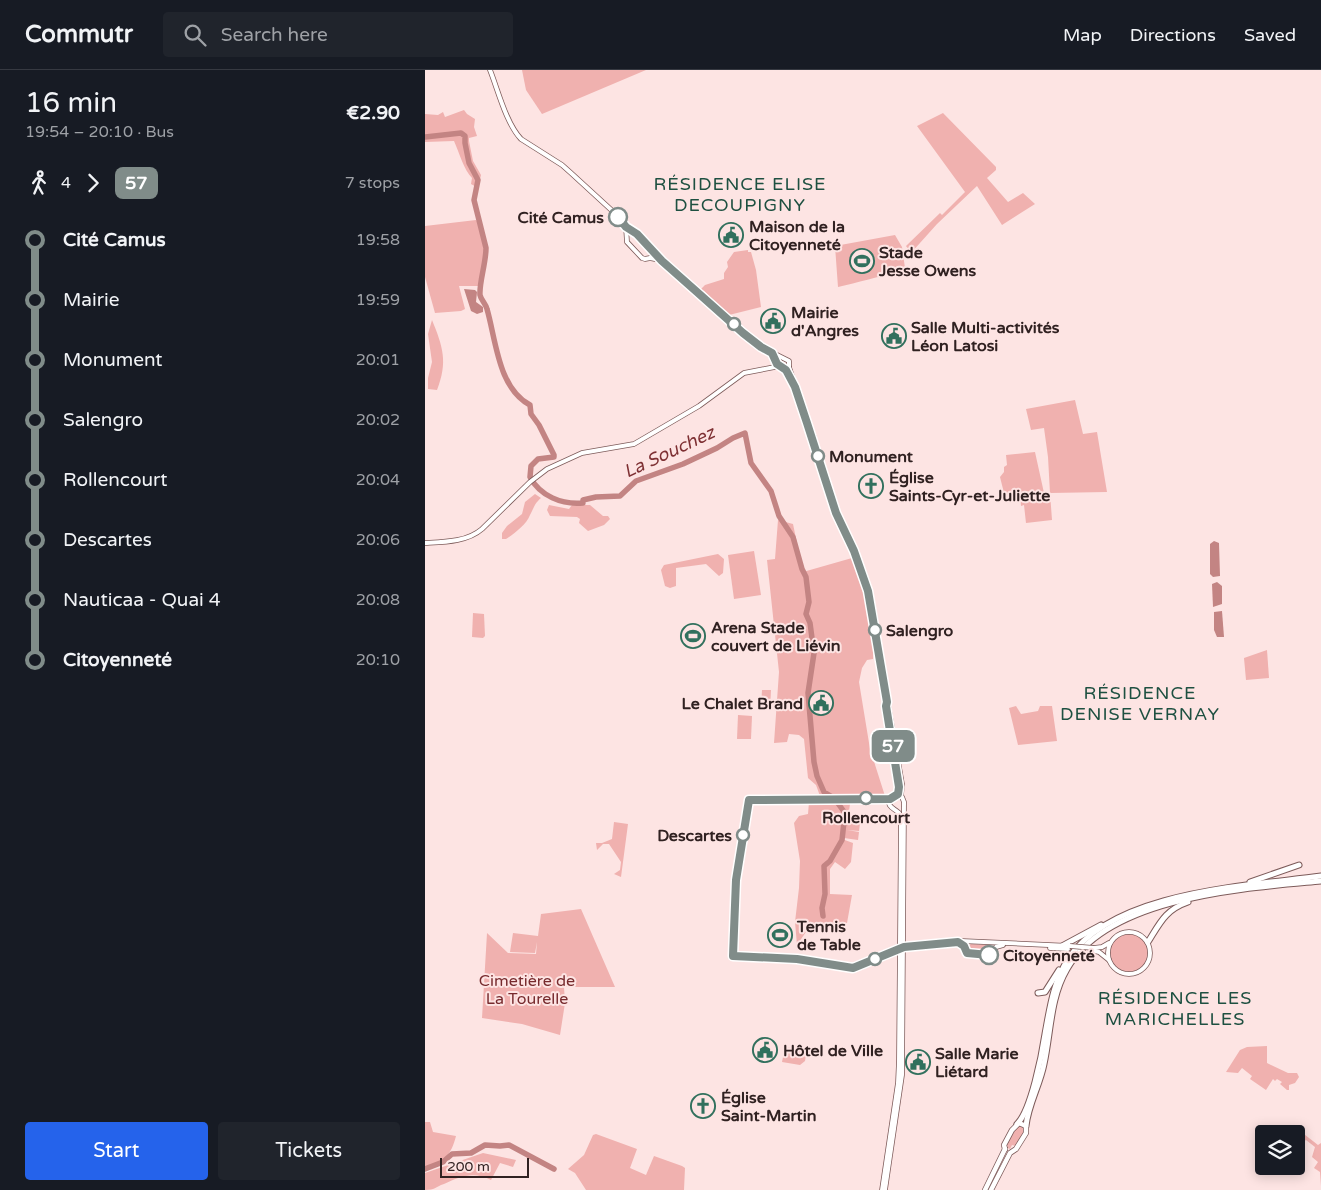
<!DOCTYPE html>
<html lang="en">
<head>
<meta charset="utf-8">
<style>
  body { margin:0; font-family:"Varela Round",sans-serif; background:#20242c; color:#f1f3f6; height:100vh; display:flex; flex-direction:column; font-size:19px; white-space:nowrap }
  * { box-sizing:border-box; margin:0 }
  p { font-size:16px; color:#9ea1a6 }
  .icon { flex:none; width:28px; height:28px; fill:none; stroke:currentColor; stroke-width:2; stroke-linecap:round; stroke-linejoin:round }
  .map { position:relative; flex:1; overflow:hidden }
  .details { display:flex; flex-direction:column; background:#171b24; width:425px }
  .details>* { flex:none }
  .badge { padding:0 10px; border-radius:8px; font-size:18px; line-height:32px }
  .tools { position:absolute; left:830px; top:1055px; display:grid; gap:10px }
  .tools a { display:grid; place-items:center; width:50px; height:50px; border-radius:5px; background:#171b24; box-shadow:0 2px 12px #0003; font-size:25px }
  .scale { position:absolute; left:15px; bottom:12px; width:89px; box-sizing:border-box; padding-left:5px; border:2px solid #302121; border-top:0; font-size:14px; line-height:18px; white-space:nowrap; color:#302121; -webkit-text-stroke:4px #fde4e3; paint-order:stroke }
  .map>.badge { position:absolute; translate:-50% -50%; box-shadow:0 0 0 2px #fff }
  .legs { display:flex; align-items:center; gap:8px; height:55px; padding:0 25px; font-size:16px }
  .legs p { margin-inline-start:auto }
  .headline { display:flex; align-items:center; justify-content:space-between; height:85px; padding:0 25px }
  h1 { font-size:28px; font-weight:600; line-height:38px }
  .primary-button { display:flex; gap:10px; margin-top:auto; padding:10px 25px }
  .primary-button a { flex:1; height:58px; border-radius:5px; background:#2563eb; color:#fff; font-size:20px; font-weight:600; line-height:58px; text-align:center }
  .primary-button a+a { background:#20242c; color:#f1f3f6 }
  ul { padding:0 25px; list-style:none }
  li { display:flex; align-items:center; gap:18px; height:60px; font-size:19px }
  li i { display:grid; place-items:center; width:8px; height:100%; margin:0 6px; background:currentColor }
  li i::after { content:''; width:12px; height:12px; margin:-6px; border:4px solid; border-radius:50%; background:#171b24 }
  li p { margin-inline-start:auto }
  li:first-child i { background:linear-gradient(#0000 50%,currentColor 0) }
  li:last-child i { background:linear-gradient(currentColor 50%,#0000 0) }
  header { display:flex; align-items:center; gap:30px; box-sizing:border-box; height:70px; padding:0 25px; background:#171b24; border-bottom:1px solid #363941 }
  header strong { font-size:24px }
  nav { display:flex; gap:28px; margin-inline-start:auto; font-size:18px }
  .search { width:350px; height:45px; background:#20242c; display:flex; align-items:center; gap:12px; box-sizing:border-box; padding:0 18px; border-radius:5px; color:#9ea1a6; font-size:19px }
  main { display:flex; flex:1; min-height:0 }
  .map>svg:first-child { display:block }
</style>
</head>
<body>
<header>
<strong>Commutr</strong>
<div class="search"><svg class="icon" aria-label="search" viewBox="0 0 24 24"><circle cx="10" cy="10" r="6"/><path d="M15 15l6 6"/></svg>Search here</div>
<nav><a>Map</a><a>Directions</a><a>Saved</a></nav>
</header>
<main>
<section class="details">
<div class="headline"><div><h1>16 min</h1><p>19:54 – 20:10 · Bus</p></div><b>€2.90</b></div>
<div class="legs"><svg class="icon" aria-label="walk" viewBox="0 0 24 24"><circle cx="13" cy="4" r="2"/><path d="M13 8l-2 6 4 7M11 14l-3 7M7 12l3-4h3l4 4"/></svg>4<svg class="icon" aria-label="forward" viewBox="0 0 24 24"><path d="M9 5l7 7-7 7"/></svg><b class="badge" style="background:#808c89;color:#fff">57</b><p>7 stops</p></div>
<ul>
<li><i style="color:#808c89"></i><b>Cité Camus</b><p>19:58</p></li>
<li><i style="color:#808c89"></i><span>Mairie</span><p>19:59</p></li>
<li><i style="color:#808c89"></i><span>Monument</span><p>20:01</p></li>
<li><i style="color:#808c89"></i><span>Salengro</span><p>20:02</p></li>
<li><i style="color:#808c89"></i><span>Rollencourt</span><p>20:04</p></li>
<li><i style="color:#808c89"></i><span>Descartes</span><p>20:06</p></li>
<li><i style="color:#808c89"></i><span>Nauticaa - Quai 4</span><p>20:08</p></li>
<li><i style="color:#808c89"></i><b>Citoyenneté</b><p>20:10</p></li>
</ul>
<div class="primary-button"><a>Start</a><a>Tickets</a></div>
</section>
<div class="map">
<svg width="896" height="1120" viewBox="0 0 896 1120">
  <rect width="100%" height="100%" fill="#fde4e3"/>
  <g fill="#f0b1af">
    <polygon points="97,0 221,0 117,44 101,20"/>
    <path d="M 39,40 L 42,44 L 50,49 L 49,57 L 52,66 L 44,68 L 44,71 L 48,91 L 56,105 L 53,118 L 46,114 L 47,108 C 39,100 34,82 29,71 L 0,72 L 0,44 L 13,45 L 18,42 L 20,47 Z"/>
    <polygon points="518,43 571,97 571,100 562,108 583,132 598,123 610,134 577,155 552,116 512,154 486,183 481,176 515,143 517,145 540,122 492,56"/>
    <path d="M 51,150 C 65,164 58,197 55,216 L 34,216 L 40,239 L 36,241 L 10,243 L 0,207 L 0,156 Z"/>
    <path d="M 470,165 L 477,177 L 480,198 L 482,199 L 483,204 L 472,206 L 472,203 C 452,206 433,213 413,217 L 410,176 Z"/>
    <polygon points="323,180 323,182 326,182 331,200 336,237 304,245 279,221 275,220 280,215 299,209 299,203 303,197 302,192 309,182"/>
    <path d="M 7,250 C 18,277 23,292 12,320 L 3,319 L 3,308 L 7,292 L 3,264 Z"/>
    <polygon points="650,330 658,364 672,362 682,422 625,423 627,450 601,453 599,435 596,436 595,423 579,423 575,407 579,402 579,397 582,395 581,385 610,382 619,423 625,423 623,387 619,358 606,360 601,339"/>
    <path d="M 110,424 L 116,428 C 109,434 109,438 105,445 C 101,455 90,463 81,469 L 77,469 L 77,463 L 82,456 L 97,444 L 100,432 Z"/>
    <polygon points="124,435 144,439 147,435 165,435 178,446 183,446 185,449 179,455 163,461 154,453 155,449 152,447 125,446 122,440"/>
    <path d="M 353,450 L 368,454 L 378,502 L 427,488 C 437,514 450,562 448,589 L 442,590 L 437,598 L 434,612 L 445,679 L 460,726 L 395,726 L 391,715 L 383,708 L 379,669 L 374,665 L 364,664 L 362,672 L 349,673 L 354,602 L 342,490 L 350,489 Z"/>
    <polygon points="329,481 336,525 309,529 303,485"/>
    <polygon points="293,484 299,489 298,503 294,506 281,494 251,498 251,516 245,518 240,516 236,500 239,495"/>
    <polygon points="48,543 59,544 60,566 58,568 47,567"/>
    <polygon points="842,580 844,608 821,610 819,588"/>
    <polygon points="337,620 346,620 345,638 336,638"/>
    <polygon points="591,636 596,644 613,641 615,636 627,636 632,671 593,675 584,638"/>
    <polygon points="313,645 327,646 326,669 312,669"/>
    <path d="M 384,732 L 394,734 L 410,733 L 425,734 L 423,748 L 420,748 L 417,769 L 428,773 L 426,792 L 420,799 L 410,792 L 405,799 L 405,824 L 427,825 L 422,853 C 408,852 398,857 383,859 L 372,875 L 370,852 L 374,818 L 375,791 L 369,753 L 374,746 L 383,744 Z"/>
    <polygon points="420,751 435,753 434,761 422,760 434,762 433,770 419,768"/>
    <polygon points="189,752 203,754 196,807 189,804 195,800 196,792 184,774 178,774 172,780 171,773 177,773 187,769"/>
    <polygon points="156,839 190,917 139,917 140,933 135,965 97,954 57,948 62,863 83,883 111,884 112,872 110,883 85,882 88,863 113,866 116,844"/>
    <circle cx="704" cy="883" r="19"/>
    <polygon points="546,874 565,875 567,880 565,883 545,882 542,876"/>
    <polygon points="842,976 842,993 863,1003 872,1003 874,1007 870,1013 864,1015 864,1020 862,1020 855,1014 857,1012 852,1009 850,1011 848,1009 841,1020 825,1009 827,1006 817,998 813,1003 801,1002 815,980 822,977"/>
    <polygon points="360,977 378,980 381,985 380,991 375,995 357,992"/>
    <path d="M 0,1052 L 5,1052 L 8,1062 L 31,1066 C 26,1086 19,1091 0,1098 Z"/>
    <polygon points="874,1055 875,1061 893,1075 896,1073 896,1116 895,1102 889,1098 893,1092 887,1087 890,1077 881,1070 878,1072 871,1074 871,1063 863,1057"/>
    <polygon points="596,1056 599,1059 599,1062 591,1076 587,1075 585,1079 583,1078 582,1074 592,1057"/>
    <polygon points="171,1064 212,1079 205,1098 221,1105 229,1086 257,1096 260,1098 259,1120 161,1120 150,1103 143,1099 159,1085 168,1065"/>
    <path d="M 58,1083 L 91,1090 L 88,1097 L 75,1093 L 66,1110 C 49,1101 36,1106 19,1114 C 10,1117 10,1120 0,1120 L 0,1103 Z"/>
  </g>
  <g fill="#c38483">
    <polygon points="39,219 50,220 52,222 51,232 58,237 58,242 52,244 46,241"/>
    <polygon points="789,471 794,473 795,506 788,507 785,504 785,474"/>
    <polygon points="792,512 797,516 797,534 788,537 787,514"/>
    <polygon points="797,541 799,567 792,567 789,560 789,542"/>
  </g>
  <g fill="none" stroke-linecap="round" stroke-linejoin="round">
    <g stroke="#c38483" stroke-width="5.5">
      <path d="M 0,67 L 36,63 L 40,66 L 40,73 L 44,93 L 53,110 L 49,130 L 61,178 C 61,193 54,213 55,225 C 56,230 61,234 62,239 C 71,270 73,318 105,335 L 106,344 L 114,355 L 129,385 L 129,387 L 113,389 L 106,396 L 105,407 C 115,426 137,435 158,433 L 158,430 L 171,427 L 195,426 L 211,411 L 258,394 L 292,378 L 308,368 L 320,363 L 326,393 L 346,421 L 354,446 L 368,467 L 377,499 L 381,507 L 384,532 L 381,544 L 385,553 L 389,583 L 383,623 L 389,692 L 392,706 L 399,722 L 409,728"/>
      <polyline points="398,846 397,838 400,824 399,796 405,791 417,770 420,743 412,732"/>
      <polyline points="0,1099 18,1092 27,1084 46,1083 60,1075 75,1076 84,1075 129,1099"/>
    </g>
    <defs>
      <g id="secondary">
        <path d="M 65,0 C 73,20 81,53 96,69 L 137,95 L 146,103 L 194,147 L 201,157 L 224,176 L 237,191 L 336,277 L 364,291 L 364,297"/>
        <polyline points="201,157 202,172 217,188 220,189 225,188 235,190"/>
        <polyline points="347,283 351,290"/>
        <polyline points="364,297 383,354"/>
        <polyline points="359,298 367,314"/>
        <polyline points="382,353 389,367 389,372 411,443 429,481 443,521 477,714 476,726"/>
        <path d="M 0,473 C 19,472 42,472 57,459 L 105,412 L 122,399 L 157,383 L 209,374 L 274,336 L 319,303 L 355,296"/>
        <polyline points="462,632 461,636 470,692"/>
        <polyline points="471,725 475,717 472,704"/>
        <circle cx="704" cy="883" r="21"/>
        <polyline points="533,872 539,876 542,883 566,885 571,877 578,875"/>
        <polyline points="478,877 536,871 645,876"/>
        <polyline points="625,878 643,879"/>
        <polyline points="669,878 677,877 684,873"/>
        <polyline points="666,880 674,882 684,890"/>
        <path d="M 457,1120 L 473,1013 L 474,991 L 476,753 L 474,743 C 469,738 461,737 465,728 L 471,725 L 477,727 L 479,732 L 477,1005 L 460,1120"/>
      </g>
      <g id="primary">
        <polyline points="560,1120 580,1079"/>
        <polyline points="566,1120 585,1083 591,1079 601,1063 601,1056 594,1053 587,1060 579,1075 580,1079"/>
      </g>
      <g id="highway">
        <polyline points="825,812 874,795"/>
        <path d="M 723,872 C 735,853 740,840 763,832"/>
        <polyline points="637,876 676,855"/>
        <polyline points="613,923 620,922 634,900"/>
        <path d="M 592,1054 C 606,1041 617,984 620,964 C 625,937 628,913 643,889 C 688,821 823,816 896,806"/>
        <path d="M 601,1056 C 603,1035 615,1015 619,994 C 626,962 625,928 642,899 C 683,826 822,818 896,811"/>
      </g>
    </defs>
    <use href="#secondary" stroke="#7d5b5a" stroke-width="5.5"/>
    <use href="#primary" stroke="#7d5b5a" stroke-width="6"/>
    <use href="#highway" stroke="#7d5b5a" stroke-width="7"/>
    <use href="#secondary" stroke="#fff" stroke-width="4"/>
    <use href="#primary" stroke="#fff" stroke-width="4.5"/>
    <use href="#highway" stroke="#fff" stroke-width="5"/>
    <defs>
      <polyline id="secondary-bridge" points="645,876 669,878"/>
    </defs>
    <use href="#secondary-bridge" stroke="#7d5b5a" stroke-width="5.5" stroke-linecap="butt"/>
    <use href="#secondary-bridge" stroke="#fff" stroke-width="4"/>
  </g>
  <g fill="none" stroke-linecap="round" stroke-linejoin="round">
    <defs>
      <polyline id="line-1" points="193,147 201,157 212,164 237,191 272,222 318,263 336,277 347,283 352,294 361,300 370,317 382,353 411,443 429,481 443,521 462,632 461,636 474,717 473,724 465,729 324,730 311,810 308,886 372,889 428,898 479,877 533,872 539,876 542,883 564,885"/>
    </defs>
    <use href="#line-1" stroke="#fff" stroke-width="11"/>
    <use href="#line-1" stroke="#808c89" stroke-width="8"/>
  </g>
  <defs>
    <symbol id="civic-ring" viewBox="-11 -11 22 22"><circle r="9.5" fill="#fde4e3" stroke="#31705d" stroke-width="1.5"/><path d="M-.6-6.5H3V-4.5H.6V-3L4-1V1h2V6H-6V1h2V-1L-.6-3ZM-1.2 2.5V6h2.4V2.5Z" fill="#31705d"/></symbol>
    <symbol id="stadium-ring" viewBox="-11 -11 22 22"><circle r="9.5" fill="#fde4e3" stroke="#31705d" stroke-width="1.5"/><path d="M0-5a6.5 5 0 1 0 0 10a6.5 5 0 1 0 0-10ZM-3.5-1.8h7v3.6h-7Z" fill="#31705d"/></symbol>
    <symbol id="church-ring" viewBox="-11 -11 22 22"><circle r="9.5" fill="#fde4e3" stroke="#31705d" stroke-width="1.5"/><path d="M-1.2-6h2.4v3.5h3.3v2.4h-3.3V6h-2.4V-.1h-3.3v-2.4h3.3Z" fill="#31705d"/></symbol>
  </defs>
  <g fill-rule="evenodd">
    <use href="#civic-ring" x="292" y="151" width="28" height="28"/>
    <use href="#stadium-ring" x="423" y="177" width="28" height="28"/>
    <use href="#civic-ring" x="334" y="237" width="28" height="28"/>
    <use href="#civic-ring" x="455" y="252" width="28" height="28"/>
    <use href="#church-ring" x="432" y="402" width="28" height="28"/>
    <use href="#stadium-ring" x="254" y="552" width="28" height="28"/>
    <use href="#civic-ring" x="382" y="619" width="28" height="28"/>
    <use href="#stadium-ring" x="341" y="851" width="28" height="28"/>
    <use href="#civic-ring" x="326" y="966" width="28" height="28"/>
    <use href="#civic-ring" x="479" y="978" width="28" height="28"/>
    <use href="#church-ring" x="264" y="1022" width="28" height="28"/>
  </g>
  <g fill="#fff" stroke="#808c89" stroke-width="2.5">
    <circle cx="193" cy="147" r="9"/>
    <circle cx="309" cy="254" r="6"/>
    <circle cx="393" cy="386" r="6"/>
    <circle cx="450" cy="560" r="6"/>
    <circle cx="441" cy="728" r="6"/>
    <circle cx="318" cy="765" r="6"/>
    <circle cx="564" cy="885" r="9"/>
    <circle cx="450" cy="889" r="6"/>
  </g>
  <g text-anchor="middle" stroke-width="4" stroke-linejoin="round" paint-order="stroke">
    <g font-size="16" font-weight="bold" fill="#302121" stroke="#fde4e3" text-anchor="start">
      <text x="179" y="153" text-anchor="end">Cité Camus</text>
      <text x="404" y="392">Monument</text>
      <text x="461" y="566">Salengro</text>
      <text x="441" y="753" text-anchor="middle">Rollencourt</text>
      <text x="307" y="771" text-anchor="end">Descartes</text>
      <text x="578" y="891">Citoyenneté</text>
    </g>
    <g font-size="16" font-weight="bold" fill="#302121" stroke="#fde4e3" text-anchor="start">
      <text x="324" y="162">Maison de la<tspan x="324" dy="18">Citoyenneté</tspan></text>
      <text x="454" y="188">Stade<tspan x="454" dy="18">Jesse Owens</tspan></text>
      <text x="366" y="248">Mairie<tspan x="366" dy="18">d'Angres</tspan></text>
      <text x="486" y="263">Salle Multi-activités<tspan x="486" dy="18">Léon Latosi</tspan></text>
      <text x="464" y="413">Église<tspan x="464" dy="18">Saints-Cyr-et-Juliette</tspan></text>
      <text x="286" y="563">Arena Stade<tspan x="286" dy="18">couvert de Liévin</tspan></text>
      <text x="378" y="639" text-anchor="end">Le Chalet Brand</text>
      <text x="372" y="862">Tennis<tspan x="372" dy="18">de Table</tspan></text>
      <text x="358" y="986">Hôtel de Ville</text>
      <text x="510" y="989">Salle Marie<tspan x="510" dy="18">Liétard</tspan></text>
      <text x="296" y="1033">Église<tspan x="296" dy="18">Saint-Martin</tspan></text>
    </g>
    <g font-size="16" fill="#772a2d" stroke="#fde4e3">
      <text x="102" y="916">Cimetière de<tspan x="102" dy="18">La Tourelle</tspan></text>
    </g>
    <g font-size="18" letter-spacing="1" fill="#1e5041" stroke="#fde4e3">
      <text x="315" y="120">RÉSIDENCE ELISE<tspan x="315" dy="21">DECOUPIGNY</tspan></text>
      <text x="715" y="629">RÉSIDENCE<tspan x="715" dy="21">DENISE VERNAY</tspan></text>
      <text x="750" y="934">RÉSIDENCE LES<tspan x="750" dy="21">MARICHELLES</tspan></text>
    </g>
    <g font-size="18" font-style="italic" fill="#7e3033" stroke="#fde4e3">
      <text transform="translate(244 382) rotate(-25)" y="6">La Souchez</text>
    </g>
  </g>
</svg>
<div class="tools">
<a><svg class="icon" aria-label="layers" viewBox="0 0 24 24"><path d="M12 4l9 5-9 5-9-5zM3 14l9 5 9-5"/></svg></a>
</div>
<div class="scale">200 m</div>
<b class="badge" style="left:468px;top:676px;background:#808c89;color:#fff">57</b>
</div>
</main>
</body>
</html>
